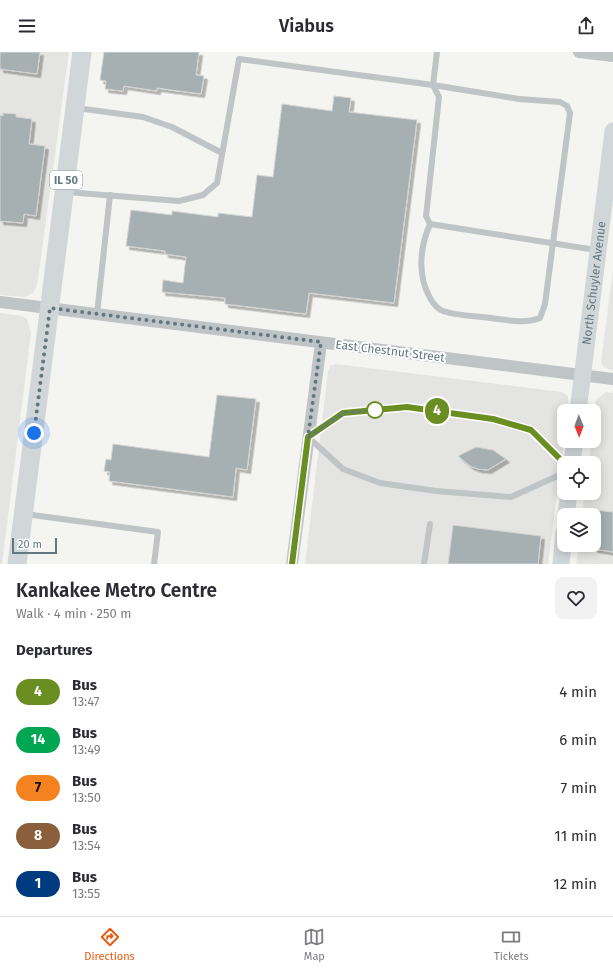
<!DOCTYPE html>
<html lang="en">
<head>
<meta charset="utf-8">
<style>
  body { margin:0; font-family:"Fira Sans",sans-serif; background:#f2f2f3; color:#2b2b33; height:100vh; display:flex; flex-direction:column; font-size:15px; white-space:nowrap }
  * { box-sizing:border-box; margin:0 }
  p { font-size:13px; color:#7c7c81 }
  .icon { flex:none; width:22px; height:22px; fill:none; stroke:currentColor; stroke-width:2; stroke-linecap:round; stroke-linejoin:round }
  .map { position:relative; height:512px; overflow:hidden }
  .panel { display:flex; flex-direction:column; background:#fff; flex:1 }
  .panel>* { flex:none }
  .badge { padding:0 8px; border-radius:13px; font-size:14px; line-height:26px }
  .needle { width:26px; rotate:179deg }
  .buttons { position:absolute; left:557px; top:352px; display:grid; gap:8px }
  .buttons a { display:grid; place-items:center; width:44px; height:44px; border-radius:8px; background:#fff; box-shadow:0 2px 10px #0003; font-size:20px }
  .scale { position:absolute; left:12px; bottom:10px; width:45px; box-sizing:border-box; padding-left:4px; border:2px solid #637781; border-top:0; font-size:11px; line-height:14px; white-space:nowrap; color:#637781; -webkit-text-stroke:3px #fff; paint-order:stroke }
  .you { position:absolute; width:20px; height:20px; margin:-10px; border:3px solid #fff; border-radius:50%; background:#1a73e8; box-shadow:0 0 0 6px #1a73e833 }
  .map>.badge { position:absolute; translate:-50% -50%; box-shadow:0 0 0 2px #fff }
  h2 { padding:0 16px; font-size:15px; line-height:36px }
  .round { display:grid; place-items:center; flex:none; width:42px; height:42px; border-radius:8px; background:#f2f2f3 }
  .summary { display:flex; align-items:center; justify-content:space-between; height:68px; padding:0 16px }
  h1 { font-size:19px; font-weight:600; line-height:30px }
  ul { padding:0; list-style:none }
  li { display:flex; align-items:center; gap:12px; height:48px; padding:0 16px }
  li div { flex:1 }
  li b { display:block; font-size:15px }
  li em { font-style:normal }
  li .badge { min-width:44px; font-weight:700; text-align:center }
  header { display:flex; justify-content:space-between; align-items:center; height:52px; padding:0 16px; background:#fff; font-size:18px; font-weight:600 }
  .dock { display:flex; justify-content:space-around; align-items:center; height:56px; border-top:1px solid #e1e1e2; background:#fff; font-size:11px; color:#7c7c81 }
  .dock a { display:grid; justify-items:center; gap:2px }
  .dock .active { color:#ea580c }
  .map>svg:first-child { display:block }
</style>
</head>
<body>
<header><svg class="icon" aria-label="menu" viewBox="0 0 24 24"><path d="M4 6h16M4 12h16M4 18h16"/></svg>Viabus<svg class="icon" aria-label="share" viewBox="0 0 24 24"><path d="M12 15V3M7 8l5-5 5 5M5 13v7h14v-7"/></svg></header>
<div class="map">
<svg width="613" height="512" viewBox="0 0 613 512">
  <defs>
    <filter id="shadow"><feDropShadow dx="3.5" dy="3.5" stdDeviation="0" flood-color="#0004"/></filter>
  </defs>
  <rect width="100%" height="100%" fill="#f4f4f0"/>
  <g fill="#e4e5e3">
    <polygon points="0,0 69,0 37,234 33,241 25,245 0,243"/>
    <polygon points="613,218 613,319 604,315 601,310"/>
    <polygon points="0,261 22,264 27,267 31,281 2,512 0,512"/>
    <polygon points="336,312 562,340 568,344 568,359 564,359 564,389 548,512 305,512 328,319 330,314"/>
    <polygon points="606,340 613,341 613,512 576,512 579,493 594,493 594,463 582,463 585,441 594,441 594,411 589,411 591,389 594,389 596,348"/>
  </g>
  <g fill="#a6b0b3" stroke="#d5d5d3" filter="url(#shadow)">
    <polygon points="0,0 40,0 37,22 0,17"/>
    <polygon points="104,0 199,0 196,23 204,24 201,42 157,36 157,39 124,34 123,39 105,37 106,29 100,28"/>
    <polygon points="334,44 351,46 349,60 417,68 394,251 309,241 306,262 225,252 225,246 162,240 163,228 183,231 186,205 165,202 165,199 126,194 131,158 172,163 172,159 218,165 218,161 252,165 257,123 273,125 282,52 332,59"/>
    <polygon points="3,61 16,62 16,65 32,67 29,92 45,94 36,164 24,162 23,171 0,169 0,63 3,64"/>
    <polygon points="217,343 256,347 247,418 236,416 233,445 109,429 110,420 104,419 106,407 111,408 113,392 209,405"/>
    <polygon points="476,395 493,398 506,407 488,418 478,417 470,414 458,404"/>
    <polygon points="595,458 613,460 613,500 594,497"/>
    <polygon points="453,473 541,484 538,512 448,512"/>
  </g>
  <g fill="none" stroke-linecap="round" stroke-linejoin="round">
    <g stroke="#bfc4c6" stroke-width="6">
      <polyline points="77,56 143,65 172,75 222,101"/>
      <polyline points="66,140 179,149 203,143 217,131 239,7 433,33 439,45 426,164 430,172 596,198"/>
      <path d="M 430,172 C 420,195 417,223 430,246 C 433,251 437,257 443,259 C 457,264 476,264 491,266 C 507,268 525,272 540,266 L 545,252 L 570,61 L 567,54 L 560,50 L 519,47 L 433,33 L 437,0"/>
      <polyline points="97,262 110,143"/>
      <polyline points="564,421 511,445 436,439 380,431 343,417 308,385 343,361 407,355 493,367 531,378 564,411"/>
      <polyline points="25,462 158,480 154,512"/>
      <polyline points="424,512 430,472"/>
    </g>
    <g stroke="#bfc4c6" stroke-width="12">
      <polyline points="579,0 613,4"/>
      <polyline points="0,250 613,327"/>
      <polyline points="292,512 321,291"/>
    </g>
    <g stroke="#d1d6d9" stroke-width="17">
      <path id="s1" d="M 578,359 L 613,79"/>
      <polyline points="572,411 575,389"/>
      <polyline points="566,463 569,441"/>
      <polyline points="561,512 564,481"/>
    </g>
    <polyline stroke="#d1d6d9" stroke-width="19" points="17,512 82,0"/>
  </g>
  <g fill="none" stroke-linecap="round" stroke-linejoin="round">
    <defs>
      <polyline id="line" points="292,512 308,385 343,361 407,355 493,367 531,378 564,411"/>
    </defs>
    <use href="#line" stroke="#fff" stroke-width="9"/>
    <use href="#line" stroke="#6b8e23" stroke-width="6"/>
    <polyline stroke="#637781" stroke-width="4" stroke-dasharray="0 7.2" points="34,381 50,256 321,290 308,385 343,361 375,358"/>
  </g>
  <circle fill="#fff" stroke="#6b8e23" stroke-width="2" cx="375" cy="358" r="8"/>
  <g text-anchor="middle" stroke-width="4" stroke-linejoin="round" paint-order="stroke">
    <rect fill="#fff" stroke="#92a0a7" stroke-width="1" x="50" y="119" width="32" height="18" rx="3"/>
    <g font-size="11" font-weight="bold" fill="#637781">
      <text x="66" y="132">IL 50</text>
    </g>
    <g font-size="12" fill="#637781" stroke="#fff">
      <text dy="4" stroke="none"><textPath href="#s1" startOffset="129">North Schuyler Avenue</textPath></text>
      <text transform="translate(390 299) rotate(7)" y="4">East Chestnut Street</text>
    </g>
  </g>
</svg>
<div class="buttons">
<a><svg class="needle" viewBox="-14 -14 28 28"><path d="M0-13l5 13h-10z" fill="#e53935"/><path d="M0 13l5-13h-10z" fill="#7c7c81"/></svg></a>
<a><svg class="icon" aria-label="locate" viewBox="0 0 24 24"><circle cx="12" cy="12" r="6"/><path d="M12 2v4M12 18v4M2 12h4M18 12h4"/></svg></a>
<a><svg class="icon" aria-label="layers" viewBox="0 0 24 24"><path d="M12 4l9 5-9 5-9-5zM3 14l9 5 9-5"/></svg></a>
</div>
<div class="scale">20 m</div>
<div class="you" style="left:34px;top:381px"></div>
<b class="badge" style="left:437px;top:359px;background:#6b8e23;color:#fff">4</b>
</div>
<section class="panel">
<div class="summary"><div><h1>Kankakee Metro Centre</h1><p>Walk · 4 min · 250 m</p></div><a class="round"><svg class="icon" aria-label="heart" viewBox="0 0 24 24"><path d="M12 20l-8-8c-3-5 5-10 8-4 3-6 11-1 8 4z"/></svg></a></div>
<h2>Departures</h2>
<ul>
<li><span class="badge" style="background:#6b8e23;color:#fff">4</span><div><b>Bus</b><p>13:47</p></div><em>4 min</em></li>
<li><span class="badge" style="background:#00a651;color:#fff">14</span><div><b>Bus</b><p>13:49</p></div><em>6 min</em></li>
<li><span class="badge" style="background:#f58220;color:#111">7</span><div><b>Bus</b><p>13:50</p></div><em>7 min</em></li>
<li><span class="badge" style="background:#8b5e3c;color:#fff">8</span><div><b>Bus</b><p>13:54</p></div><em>11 min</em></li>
<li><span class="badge" style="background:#003b80;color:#fff">1</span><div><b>Bus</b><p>13:55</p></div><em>12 min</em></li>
</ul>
</section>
<nav class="dock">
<a class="active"><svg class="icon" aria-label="directions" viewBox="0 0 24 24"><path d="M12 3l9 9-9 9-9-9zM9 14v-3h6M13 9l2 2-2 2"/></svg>Directions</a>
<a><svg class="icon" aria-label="map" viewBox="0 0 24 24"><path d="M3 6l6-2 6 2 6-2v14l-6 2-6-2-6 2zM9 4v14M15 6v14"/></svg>Map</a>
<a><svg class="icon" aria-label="tickets" viewBox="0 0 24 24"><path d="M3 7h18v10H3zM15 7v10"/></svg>Tickets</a>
</nav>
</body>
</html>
